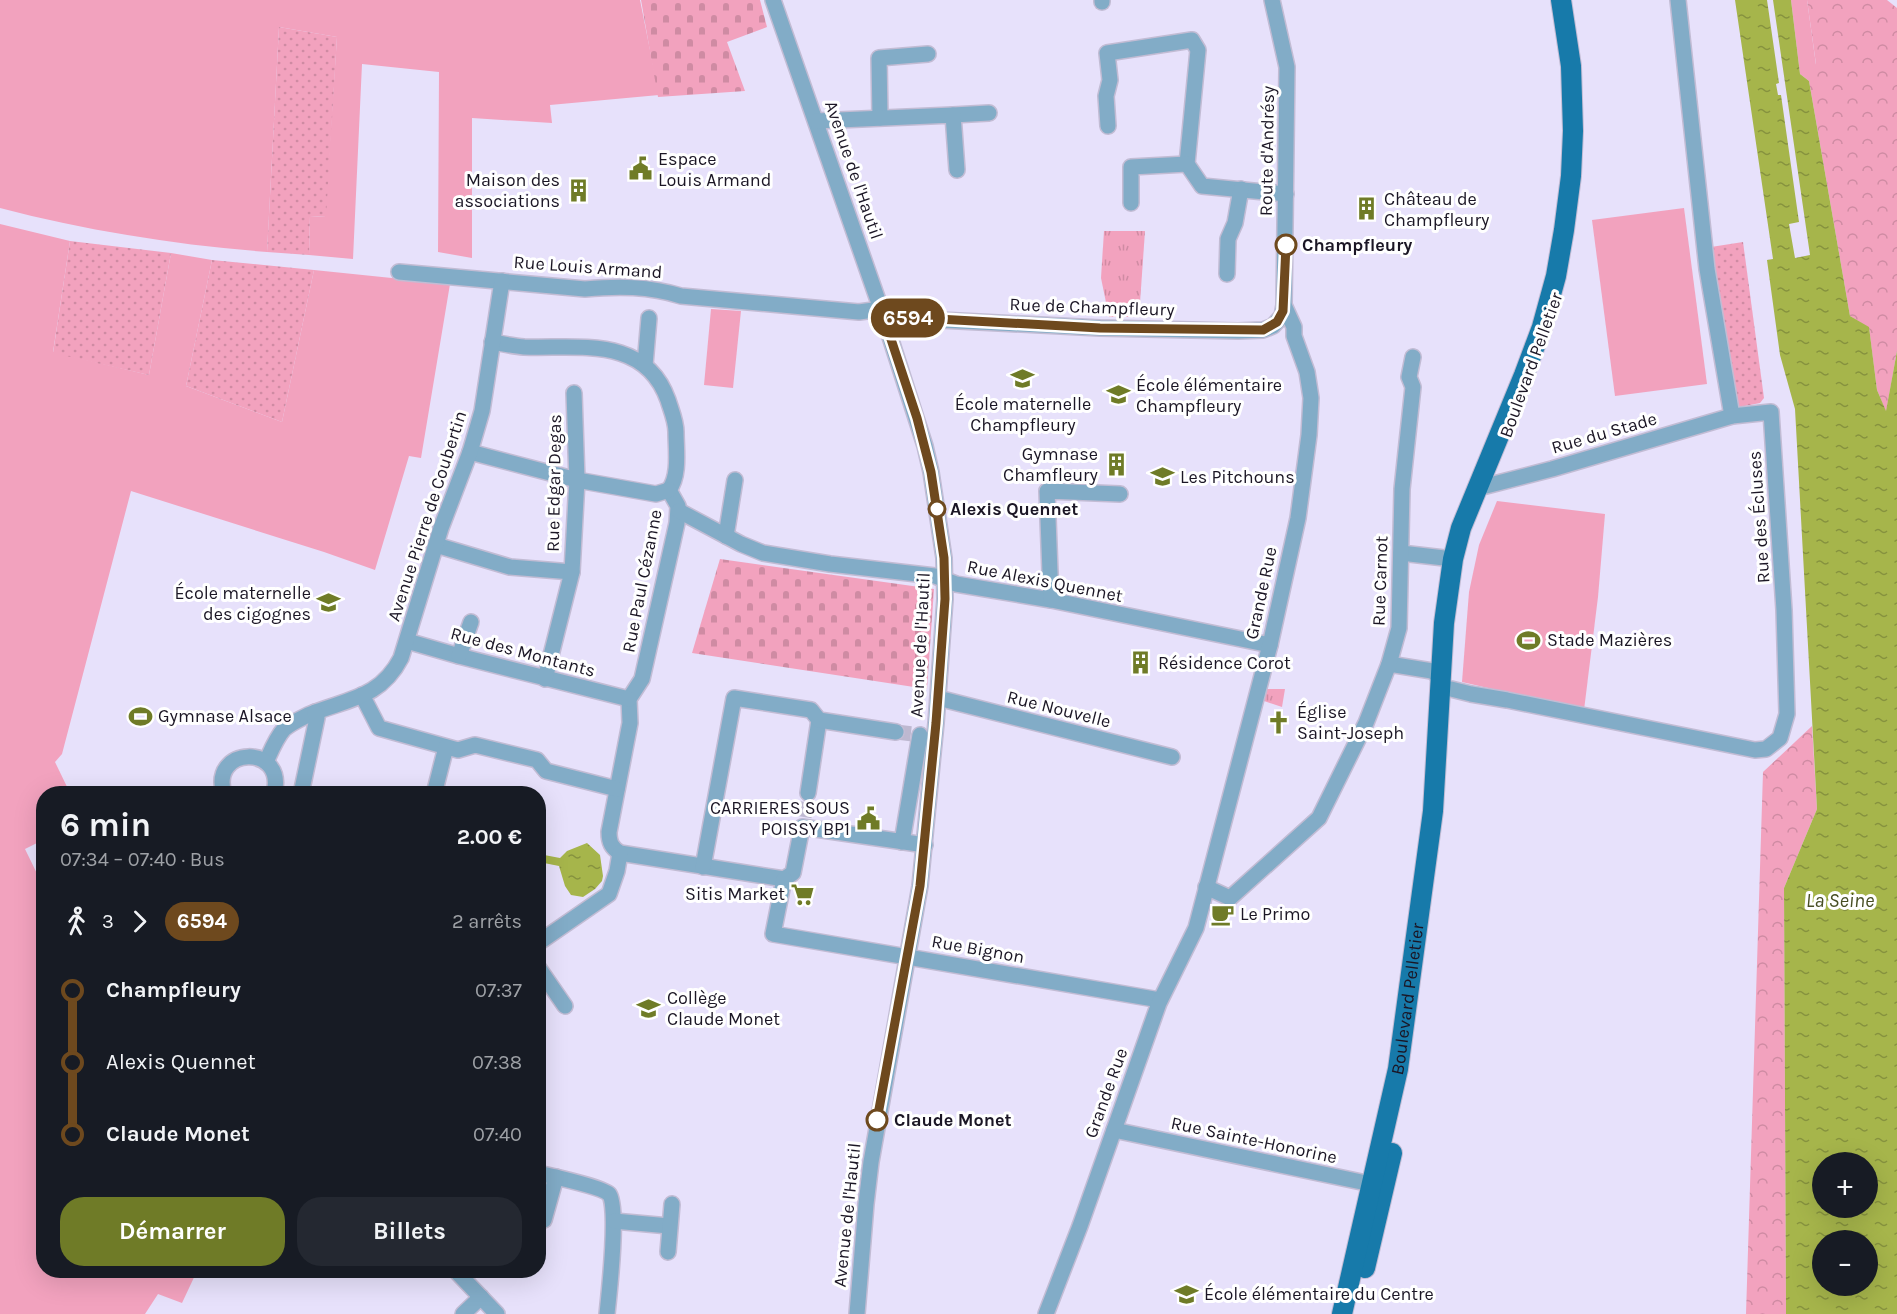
<!DOCTYPE html>
<html lang="fr">
<head>
<meta charset="utf-8">
<style>
  body { margin:0; font-family:Karla,sans-serif; background:#242831; color:#f1f3f6; height:100vh; display:flex; flex-direction:column; font-size:22px; white-space:nowrap }
  * { box-sizing:border-box; margin:0 }
  p { font-size:20px; color:#9ea1a6 }
  .icon { flex:none; width:33px; height:33px; fill:none; stroke:currentColor; stroke-width:2; stroke-linecap:round; stroke-linejoin:round }
  .map { position:relative; flex:1; overflow:hidden }
  .panel { position:absolute; left:36px; top:786px; width:510px; height:492px; display:flex; flex-direction:column; background:#171b24; border-radius:24px; box-shadow:0 6px 24px #0002 }
  .panel>* { flex:none }
  .badge { padding:0 12px; border-radius:20px; font-size:21px; line-height:39px }
  .tools { position:absolute; left:1812px; top:1152px; display:grid; gap:12px }
  .tools a { display:grid; place-items:center; width:66px; height:66px; border-radius:50%; background:#171b24; box-shadow:0 6px 24px #0002; font-size:30px }
  .map>.badge { position:absolute; translate:-50% -50%; box-shadow:0 0 0 3px #fff }
  .legs { display:flex; align-items:center; gap:9px; height:66px; padding:0 24px; font-size:20px }
  .legs p { margin-inline-start:auto }
  .summary { display:flex; align-items:center; justify-content:space-between; height:102px; padding:0 24px }
  h1 { font-size:33px; font-weight:700; line-height:45px }
  .primary-button { display:flex; gap:12px; margin-top:auto; padding:12px 24px }
  .primary-button a { flex:1; height:69px; border-radius:24px; background:#6f7b27; color:#fff; font-size:24px; font-weight:700; line-height:69px; text-align:center }
  .primary-button a+a { background:#242831; color:#f1f3f6 }
  ul { padding:0 24px; list-style:none }
  li { display:flex; align-items:center; gap:21px; height:72px; font-size:22px }
  li i { display:grid; place-items:center; width:9px; height:100%; margin:0 8px; background:currentColor }
  li i::after { content:''; width:15px; height:15px; margin:-8px; border:4px solid; border-radius:50%; background:#171b24 }
  li p { margin-inline-start:auto }
  li:first-child i { background:linear-gradient(#0000 50%,currentColor 0) }
  li:last-child i { background:linear-gradient(currentColor 50%,#0000 0) }
  .map>svg:first-child { display:block }
</style>
</head>
<body>
<div class="map">
<svg width="1897" height="1314" viewBox="0 0 1897 1314">
  <defs>
    <pattern id="forest-crowns" width="20" height="18" patternUnits="userSpaceOnUse" patternTransform="scale(1.5)"><rect width="20" height="18" fill="#f2a2be"/><path d="M2 6a3 3 0 1 1 6 0M12 15a3 3 0 1 1 6 0" fill="none" stroke="#cf8ba3"/></pattern>
    <pattern id="cemetery-stones" width="16" height="16" patternUnits="userSpaceOnUse" patternTransform="scale(1.5)"><rect width="16" height="16" fill="#f2a2be"/><path d="M2 7V4a2 2 0 0 1 4 0v3zM10 15v-3a2 2 0 0 1 4 0v3z" fill="#cf8ba3"/></pattern>
    <pattern id="park-tufts" width="24" height="20" patternUnits="userSpaceOnUse" patternTransform="scale(1.5)"><rect width="24" height="20" fill="#f2a2be"/><path d="M3 7l-1-3M5 7V3M7 7l1-3M15 17l-1-3M17 17v-4M19 17l1-3" fill="none" stroke="#cf8ba3"/></pattern>
    <pattern id="garden-dots" width="8" height="8" patternUnits="userSpaceOnUse" patternTransform="scale(1.5)"><rect width="8" height="8" fill="#f2a2be"/><path d="M2 2h.1M6 6h.1" fill="none" stroke="#cf8ba3" stroke-width="1.8" stroke-linecap="round"/></pattern>
    <pattern id="water-ripples" width="26" height="14" patternUnits="userSpaceOnUse" patternTransform="scale(1.5)"><rect width="26" height="14" fill="#a6b54b"/><path d="M2 4q2-2 4 0t4 0M15 11q2-2 4 0t4 0" fill="none" stroke="#86923e"/></pattern>
  </defs>
  <rect width="100%" height="100%" fill="#e7e1fb"/>
  <g fill="#f2a2be">
    <path d="M 0,0 L 640,0 L 659,95 L 550,105 L 552,123 L 472,118 L 472,258 L 438,252 L 439,72 L 362,64 L 353,259 L 309,255 L 310,216 L 325,217 L 337,37 L 279,27 L 267,252 C 177,245 88,231 0,208 Z"/>
    <polygon points="1791,0 1807,0 1816,65 1809,67 1809,81 1800,74"/>
    <polygon points="1684,208 1707,384 1615,396 1592,220"/>
    <polygon points="0,224 70,241 53,352 149,375 171,253 212,260 186,386 282,422 314,270 450,284 421,458 409,456 375,570 324,552 131,491 62,754 55,762 70,793 44,794 43,840 25,849 44,888 44,1270 197,1271 182,1303 158,1294 145,1314 0,1314"/>
    <polygon points="711,309 741,311 733,388 704,385"/>
    <polygon points="1497,501 1605,514 1598,597 1584,710 1462,682 1469,592 1479,545"/>
  </g>
  <g fill="url(#forest-crowns)">
    <polygon points="1807,0 1887,0 1897,8 1897,351 1886,412 1877,390 1869,328 1850,316 1809,81 1809,66 1816,64"/>
    <polygon points="1812,726 1817,809 1784,888 1786,1314 1746,1314 1763,772"/>
  </g>
  <g fill="url(#cemetery-stones)">
    <polygon points="641,0 760,0 767,27 727,42 745,91 658,97"/>
    <polygon points="720,559 934,589 927,689 692,653"/>
  </g>
  <g fill="url(#park-tufts)">
    <polygon points="1104,231 1145,231 1139,317 1109,317 1101,278"/>
    <polygon points="1266,689 1285,689 1282,707 1264,701"/>
  </g>
  <g fill="url(#garden-dots)">
    <polygon points="279,27 337,37 326,217 310,216 309,255 267,252"/>
    <polygon points="70,241 171,253 149,375 53,353"/>
    <polygon points="1743,242 1764,398 1760,403 1740,407 1734,402 1711,247"/>
    <polygon points="212,260 314,270 282,422 186,386"/>
  </g>
  <g fill="url(#water-ripples)" fill-rule="evenodd">
    <path d="M 1735,0 L 1767,0 L 1779,83 L 1776,84 L 1778,95 L 1781,95 L 1799,222 L 1789,224 L 1795,258 L 1810,255 L 1773,0 L 1791,0 L 1800,74 L 1809,81 L 1850,316 L 1869,327 L 1877,390 L 1886,411 L 1897,351 L 1897,1314 L 1786,1314 L 1784,888 L 1817,809 L 1795,409 L 1780,355 L 1767,260 L 1773,259 ZM 1822,1162 L 1868,1162 L 1868,1208 L 1822,1208 ZM 1822,1240 L 1868,1240 L 1868,1286 L 1822,1286 Z"/>
    <polygon points="587,843 600,855 603,876 602,881 595,889 583,897 571,895 565,886 559,866 539,862 539,854 560,858 567,851"/>
  </g>
  <g fill="none" stroke-linecap="round" stroke-linejoin="round">
    <g stroke="#beb8d0" stroke-width="15" stroke-dasharray="15 8" stroke-linecap="butt">
      <polyline points="896,732 913,734"/>
      <polyline points="804,817 808,793"/>
    </g>
    <defs>
      <g id="minor">
        <polyline points="773,0 881,309 925,446 931,472 944,558 945,599 936,723 920,886 871,1162 866,1204 857,1314"/>
        <polyline points="1102,0 1102,2"/>
        <polyline points="1678,0 1707,269 1732,416"/>
        <polyline points="953,115 989,113"/>
        <polyline points="880,118 879,58 928,54"/>
        <polyline points="816,121 953,115 957,170"/>
        <polyline points="1108,126 1106,96 1110,80 1107,53 1192,40 1198,50 1187,164 1202,186 1286,194"/>
        <polyline points="1131,203 1131,167 1187,164"/>
        <path d="M 399,272 L 585,289 C 618,286 649,286 681,296 L 859,312 L 881,309"/>
        <polyline points="1227,274 1228,239 1235,223 1241,189"/>
        <polyline points="884,319 920,319 1100,328 1238,331 1263,330 1273,326 1282,316 1284,305 1287,67 1272,0"/>
        <path d="M 492,342 C 503,344 514,346 524,347 C 578,349 645,335 668,400 C 671,410 676,421 676,432 C 676,450 680,475 669,490 L 678,506 L 677,523 L 642,679 L 629,699 L 630,723 L 609,832 C 609,843 612,848 620,853 L 784,879 L 793,873 L 802,827 L 925,845"/>
        <polyline points="645,365 649,318"/>
        <polyline points="470,452 577,480 656,494 669,490"/>
        <polyline points="679,511 741,544 763,553 830,564 935,576 956,584 1051,600 1270,645"/>
        <polyline points="726,536 735,480"/>
        <polyline points="436,545 510,567 572,572"/>
        <polyline points="1401,553 1453,559"/>
        <polyline points="1051,600 1047,491 1120,494"/>
        <polyline points="407,641 459,656 629,699"/>
        <polyline points="459,656 471,622"/>
        <polyline points="1389,664 1432,671 1442,679"/>
        <polyline points="545,679 572,572 577,480 574,393"/>
        <polyline points="1451,689 1471,694 1507,700 1755,750 1766,749 1780,738 1787,714 1784,610 1771,412 1732,416 1552,469 1486,486"/>
        <polyline points="362,695 379,728 458,750 475,745 537,760 546,771 617,789"/>
        <polyline points="938,698 1172,757"/>
        <path d="M 266,762 C 271,751 276,738 284,729 C 291,723 300,719 308,715 C 346,699 380,699 401,658 L 441,528 L 470,452 L 482,411 L 502,281"/>
        <polyline points="808,793 819,720"/>
        <path d="M 224,794 C 209,746 287,743 274,794"/>
        <polyline points="301,794 317,718 315,712"/>
        <polyline points="434,794 446,747"/>
        <polyline points="902,842 920,735"/>
        <polyline points="703,867 734,698 811,710 819,720 896,732"/>
        <polyline points="784,879 773,934 1160,1000"/>
        <polyline points="1206,887 1230,898 1319,818 1366,723 1389,664 1399,628 1402,489 1413,387 1409,377 1413,357"/>
        <polyline points="538,943 609,894 617,871 620,853"/>
        <polyline points="538,967 565,1006"/>
        <polyline points="1114,1130 1371,1184 1381,1184"/>
        <path d="M 538,1173 C 551,1176 602,1187 609,1194 C 619,1205 609,1295 607,1314"/>
        <polyline points="544,1220 556,1177"/>
        <polyline points="614,1221 669,1226"/>
        <polyline points="668,1252 672,1204"/>
        <polyline points="455,1270 497,1314"/>
        <polyline points="463,1314 481,1297"/>
        <polyline points="1046,1314 1080,1226 1159,1003 1196,928 1270,645 1298,518 1309,435 1311,398 1307,372 1294,336 1294,327 1284,305"/>
      </g>
      <g id="major">
        <polyline points="1365,1268 1392,1153"/>
        <path id="s1" d="M 1342,1314 L 1398,1069 L 1433,811 L 1444,623 L 1453,559 L 1461,528 L 1524,375 L 1542,327 L 1556,276 L 1564,230 L 1571,176 L 1573,131 L 1571,66 L 1561,0"/>
      </g>
    </defs>
    <use href="#minor" stroke="#c2bcd4" stroke-width="18"/>
    <use href="#major" stroke="#c2bcd4" stroke-width="22"/>
    <use href="#minor" stroke="#82acc7" stroke-width="15"/>
    <use href="#major" stroke="#177aaa" stroke-width="20"/>
  </g>
  <g fill="none" stroke-linecap="round" stroke-linejoin="round">
    <defs>
      <polyline id="line-1" points="877,1120 920,886 936,723 945,599 944,558 931,472 917,418 884,318 920,318 1100,328 1263,330 1277,322 1283,311 1286,245"/>
    </defs>
    <use href="#line-1" stroke="#fff" stroke-width="14"/>
    <use href="#line-1" stroke="#6e491e" stroke-width="9"/>
  </g>
  <defs>
    <symbol id="civic-bare" viewBox="-9 -9 18 18"><path d="M-.6-6.5H3V-4.5H.6V-3L4-1V1h2V6H-6V1h2V-1L-.6-3ZM-1.2 2.5V6h2.4V2.5Z" fill="#6f7b27" stroke="#fff" stroke-width="2.5" paint-order="stroke"/></symbol>
    <symbol id="building-bare" viewBox="-9 -9 18 18"><path d="M-4-6H4V6H1V3H-1V6H-4ZM-2.5-4.3h1.7v1.8h-1.7ZM.8-4.3h1.7v1.8H.8ZM-2.5-1h1.7V.8h-1.7ZM.8-1h1.7V.8H.8Z" fill="#6f7b27" stroke="#fff" stroke-width="2.5" paint-order="stroke"/></symbol>
    <symbol id="school-bare" viewBox="-9 -9 18 18"><path d="M0-5L7-2L0 1L-7-2ZM-4 1L0 2.5L4 1V4Q0 6-4 4Z" fill="#6f7b27" stroke="#fff" stroke-width="2.5" paint-order="stroke"/></symbol>
    <symbol id="stadium-bare" viewBox="-9 -9 18 18"><path d="M0-5a6.5 5 0 1 0 0 10a6.5 5 0 1 0 0-10ZM-3.5-1.8h7v3.6h-7Z" fill="#6f7b27" stroke="#fff" stroke-width="2.5" paint-order="stroke"/></symbol>
    <symbol id="church-bare" viewBox="-9 -9 18 18"><path d="M-1.2-6h2.4v3.5h3.3v2.4h-3.3V6h-2.4V-.1h-3.3v-2.4h3.3Z" fill="#6f7b27" stroke="#fff" stroke-width="2.5" paint-order="stroke"/></symbol>
    <symbol id="supermarket-bare" viewBox="-9 -9 18 18"><path d="M-6-5.5h2.5l.6 2H6L4.5 2H-2.5L-4.4-4H-6ZM-1.5 3.2a1.3 1.3 0 1 0 .1 0ZM3 3.2a1.3 1.3 0 1 0 .1 0Z" fill="#6f7b27" stroke="#fff" stroke-width="2.5" paint-order="stroke"/></symbol>
    <symbol id="cafe-bare" viewBox="-9 -9 18 18"><path d="M-5.5-4.5H6V0H3Q3 3.5 0 3.5H-2.5Q-5.5 3.5-5.5 0ZM3-3.2v2h1.7v-2ZM-6 4.5H4V6H-6Z" fill="#6f7b27" stroke="#fff" stroke-width="2.5" paint-order="stroke"/></symbol>
  </defs>
  <g fill-rule="evenodd">
    <use href="#civic-bare" x="624" y="152" width="33" height="33"/>
    <use href="#building-bare" x="562" y="174" width="33" height="33"/>
    <use href="#building-bare" x="1350" y="192" width="33" height="33"/>
    <use href="#school-bare" x="1006" y="362" width="33" height="33"/>
    <use href="#school-bare" x="1102" y="378" width="33" height="33"/>
    <use href="#building-bare" x="1100" y="448" width="33" height="33"/>
    <use href="#school-bare" x="1146" y="460" width="33" height="33"/>
    <use href="#school-bare" x="312" y="586" width="33" height="33"/>
    <use href="#stadium-bare" x="1512" y="624" width="33" height="33"/>
    <use href="#building-bare" x="1124" y="646" width="33" height="33"/>
    <use href="#stadium-bare" x="124" y="700" width="33" height="33"/>
    <use href="#church-bare" x="1262" y="706" width="33" height="33"/>
    <use href="#civic-bare" x="852" y="802" width="33" height="33"/>
    <use href="#supermarket-bare" x="786" y="878" width="33" height="33"/>
    <use href="#cafe-bare" x="1206" y="898" width="33" height="33"/>
    <use href="#school-bare" x="632" y="992" width="33" height="33"/>
    <use href="#school-bare" x="1170" y="1278" width="33" height="33"/>
  </g>
  <g fill="#fff" stroke="#6e491e" stroke-width="3">
    <circle cx="1286" cy="245" r="10"/>
    <circle cx="937" cy="509" r="8"/>
    <circle cx="877" cy="1120" r="10"/>
  </g>
  <g text-anchor="middle" stroke-width="6" stroke-linejoin="round" paint-order="stroke">
    <g font-size="18" fill="#1b1625" stroke="#fff">
      <text transform="translate(1267 151) rotate(-89)" y="6">Route d'Andrésy</text>
      <text transform="translate(854 170) rotate(71)" y="6">Avenue de l'Hautil</text>
      <text transform="translate(588 267) rotate(4)" y="6">Rue Louis Armand</text>
      <text transform="translate(1092 307) rotate(2)" y="6">Rue de Champfleury</text>
      <text transform="translate(1531 365) rotate(-70)" y="6">Boulevard Pelletier</text>
      <text transform="translate(1604 433) rotate(-16)" y="6">Rue du Stade</text>
      <text transform="translate(554 483) rotate(-89)" y="6">Rue Edgar Degas</text>
      <text transform="translate(427 516) rotate(-72)" y="6">Avenue Pierre de Coubertin</text>
      <text transform="translate(1759 517) rotate(-94)" y="6">Rue des Écluses</text>
      <text transform="translate(642 581) rotate(-79)" y="6">Rue Paul Cézanne</text>
      <text transform="translate(1045 581) rotate(11)" y="6">Rue Alexis Quennet</text>
      <text transform="translate(1380 581) rotate(-88)" y="6">Rue Carnot</text>
      <text transform="translate(1261 593) rotate(-78)" y="6">Grande Rue</text>
      <text transform="translate(920 645) rotate(-87)" y="6">Avenue de l'Hautil</text>
      <text transform="translate(523 652) rotate(15)" y="6">Rue des Montants</text>
      <text transform="translate(1059 709) rotate(14)" y="6">Rue Nouvelle</text>
      <text transform="translate(978 949) rotate(10)" y="6">Rue Bignon</text>
      <text dy="6" stroke="none"><textPath href="#s1" startOffset="322">Boulevard Pelletier</textPath></text>
      <text transform="translate(1106 1093) rotate(-70)" y="6">Grande Rue</text>
      <text transform="translate(1254 1140) rotate(12)" y="6">Rue Sainte-Honorine</text>
      <text transform="translate(847 1215) rotate(-84)" y="6">Avenue de l'Hautil</text>
    </g>
    <g font-size="18" fill="#1b1625" stroke="#fff" text-anchor="start">
      <text x="658" y="165">Espace<tspan x="658" dy="21">Louis Armand</tspan></text>
      <text x="560" y="186" text-anchor="end">Maison des<tspan x="560" dy="21">associations</tspan></text>
      <text x="1384" y="205">Château de<tspan x="1384" dy="21">Champfleury</tspan></text>
      <text x="1136" y="391">École élémentaire<tspan x="1136" dy="21">Champfleury</tspan></text>
      <text x="1023" y="410" text-anchor="middle">École maternelle<tspan x="1023" dy="21">Champfleury</tspan></text>
      <text x="1098" y="460" text-anchor="end">Gymnase<tspan x="1098" dy="21">Chamfleury</tspan></text>
      <text x="1180" y="483">Les Pitchouns</text>
      <text x="311" y="599" text-anchor="end">École maternelle<tspan x="311" dy="21">des cigognes</tspan></text>
      <text x="1547" y="646">Stade Mazières</text>
      <text x="1158" y="669">Résidence Corot</text>
      <text x="1297" y="718">Église<tspan x="1297" dy="21">Saint-Joseph</tspan></text>
      <text x="158" y="722">Gymnase Alsace</text>
      <text x="850" y="814" text-anchor="end">CARRIERES SOUS<tspan x="850" dy="21">POISSY BP1</tspan></text>
      <text x="785" y="900" text-anchor="end">Sitis Market</text>
      <text x="1240" y="920">Le Primo</text>
      <text x="667" y="1004">Collège<tspan x="667" dy="21">Claude Monet</tspan></text>
      <text x="1204" y="1300">École élémentaire du Centre</text>
    </g>
    <g font-size="18" font-weight="bold" fill="#1b1625" stroke="#fff" text-anchor="start">
      <text x="1302" y="251">Champfleury</text>
      <text x="950" y="515">Alexis Quennet</text>
      <text x="894" y="1126">Claude Monet</text>
    </g>
    <g font-size="20" font-style="italic" fill="#484f24" stroke="#fff">
      <text x="1840" y="907">La Seine</text>
    </g>
  </g>
</svg>
<div class="tools">
<a>+</a>
<a>−</a>
</div>
<b class="badge" style="left:908px;top:318px;background:#6e491e;color:#fff">6594</b>
<section class="panel">
<div class="summary"><div><h1>6 min</h1><p>07:34 – 07:40 · Bus</p></div><b>2.00 €</b></div>
<div class="legs"><svg class="icon" aria-label="walk" viewBox="0 0 24 24"><circle cx="13" cy="4" r="2"/><path d="M13 8l-2 6 4 7M11 14l-3 7M7 12l3-4h3l4 4"/></svg>3<svg class="icon" aria-label="forward" viewBox="0 0 24 24"><path d="M9 5l7 7-7 7"/></svg><b class="badge" style="background:#6e491e;color:#fff">6594</b><p>2 arrêts</p></div>
<ul>
<li><i style="color:#6e491e"></i><b>Champfleury</b><p>07:37</p></li>
<li><i style="color:#6e491e"></i><span>Alexis Quennet</span><p>07:38</p></li>
<li><i style="color:#6e491e"></i><b>Claude Monet</b><p>07:40</p></li>
</ul>
<div class="primary-button"><a>Démarrer</a><a>Billets</a></div>
</section>
</div>
</body>
</html>
